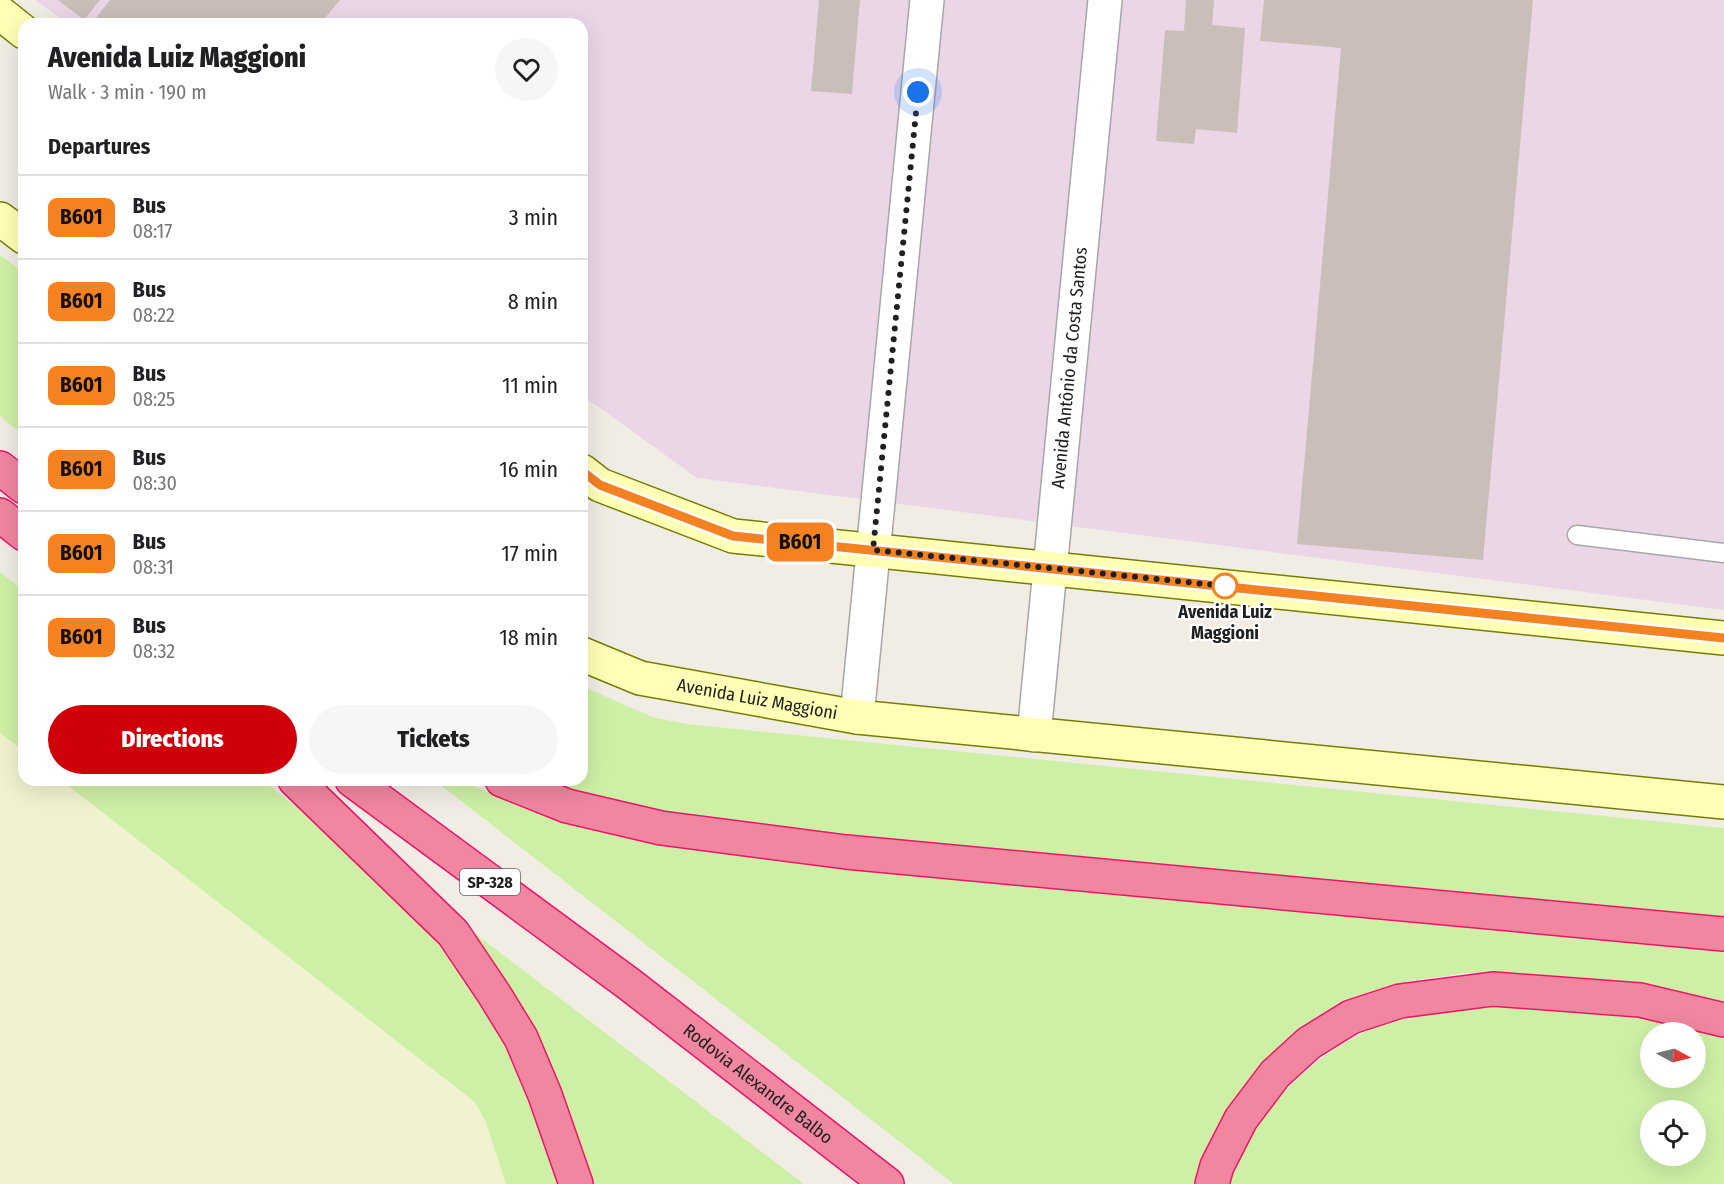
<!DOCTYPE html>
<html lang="en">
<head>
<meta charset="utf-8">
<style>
  body { margin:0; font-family:"Fira Sans Condensed",sans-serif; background:#f6f6f6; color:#202124; height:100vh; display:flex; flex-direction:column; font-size:22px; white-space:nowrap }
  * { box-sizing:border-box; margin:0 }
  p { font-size:20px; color:#757577 }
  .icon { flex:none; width:33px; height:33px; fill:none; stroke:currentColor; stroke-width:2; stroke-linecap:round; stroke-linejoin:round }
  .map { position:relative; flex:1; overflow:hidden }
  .side { position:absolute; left:18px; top:18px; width:570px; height:768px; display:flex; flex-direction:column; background:#fff; border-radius:18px; box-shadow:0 6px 24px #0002 }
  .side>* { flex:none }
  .badge { padding:0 12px; border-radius:9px; font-size:21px; line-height:39px }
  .needle { width:39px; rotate:97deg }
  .buttons { position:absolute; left:1640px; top:1022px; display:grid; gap:12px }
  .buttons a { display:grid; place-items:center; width:66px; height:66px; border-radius:50%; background:#fff; box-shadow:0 6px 24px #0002; font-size:30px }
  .you { position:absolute; width:30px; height:30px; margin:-15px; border:4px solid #fff; border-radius:50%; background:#1a73e8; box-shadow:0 0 0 9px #1a73e833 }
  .map>.badge { position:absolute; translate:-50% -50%; box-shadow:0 0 0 3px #fff }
  h2 { padding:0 30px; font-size:22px; line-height:54px }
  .round { display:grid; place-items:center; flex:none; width:63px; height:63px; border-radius:32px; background:#f6f6f6 }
  .summary { display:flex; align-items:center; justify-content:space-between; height:102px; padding:0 30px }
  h1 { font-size:28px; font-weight:800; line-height:45px }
  .action { display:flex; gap:12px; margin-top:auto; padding:12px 30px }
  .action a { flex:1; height:69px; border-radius:36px; background:#d0000a; color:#fff; font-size:24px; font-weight:800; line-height:69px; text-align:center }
  .action a+a { background:#f6f6f6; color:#202124 }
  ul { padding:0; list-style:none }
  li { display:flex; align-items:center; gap:18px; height:84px; padding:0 30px; border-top:2px solid #e0e0e0 }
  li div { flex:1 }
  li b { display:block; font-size:22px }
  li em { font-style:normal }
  li .badge { min-width:66px; font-weight:700; text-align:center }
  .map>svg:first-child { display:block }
</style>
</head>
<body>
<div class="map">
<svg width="1724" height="1184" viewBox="0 0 1724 1184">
  <rect width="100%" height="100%" fill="#f1ede5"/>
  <polygon fill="#ebd6e8" points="35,0 1724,0 1724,610 697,478 582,395 582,24 68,24"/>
  <polygon fill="#f1f2cf" points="0,733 24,751 24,780 61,780 475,1102 485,1120 506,1184 0,1184"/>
  <g fill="#cef0a6" fill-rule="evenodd">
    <polygon points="0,255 24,273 24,436 0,416"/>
    <polygon points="0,572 24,591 24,751 0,733"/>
    <polygon points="582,686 652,717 687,724 1724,828 1724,923 774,831 614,804 534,780 582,780"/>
    <polygon points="61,780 263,780 322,828 424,922 459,966 501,1029 563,1184 506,1184 485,1120 475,1102"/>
    <polygon points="434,780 456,780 545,812 1724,948 1724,1008 1533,977 1466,973 1409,981 1364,997 1288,1041 1253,1074 1225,1114 1196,1184 954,1184"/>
    <polygon points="469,929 804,1184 589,1184"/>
    <path d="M 1503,1002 C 1578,1010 1652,1013 1724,1036 L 1724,1184 L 1228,1184 C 1255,1106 1327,1036 1408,1017 C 1439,1009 1472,1007 1503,1002 ZM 1650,1032 L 1695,1032 L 1695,1077 L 1650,1077 ZM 1650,1110 L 1695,1110 L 1695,1155 L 1650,1155 Z"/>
  </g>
  <g fill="#cabfb8">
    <polygon points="58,0 100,0 84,20"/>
    <polygon points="110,0 340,0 320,24 91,24"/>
    <polygon points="819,0 860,0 852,94 811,91"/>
    <polygon points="1186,0 1214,0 1212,25 1245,28 1237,133 1196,129 1194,144 1156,141 1165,30 1184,31"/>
    <polygon points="1264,0 1533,0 1483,560 1297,544 1341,48 1260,41"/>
  </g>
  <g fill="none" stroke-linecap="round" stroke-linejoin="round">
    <defs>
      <polyline id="lane" points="1577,535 1724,553"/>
      <g id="street">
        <polyline points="857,717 927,0"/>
        <path id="s1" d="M 1034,735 L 1105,0"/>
      </g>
      <g id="secondary">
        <polyline points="0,13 24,32"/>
        <polyline points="0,219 24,237"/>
        <polyline points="582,471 600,485 733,536 1724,638"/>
        <path id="s2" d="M 582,654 L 640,678 L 857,717 L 1724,802"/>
      </g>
      <g id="highway">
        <polyline points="0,468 24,487"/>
        <polyline points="0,515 24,534"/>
        <polyline points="295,780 453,933 494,994 521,1038 545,1095 576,1184"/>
        <path id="s3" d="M 352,780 L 629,984 L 887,1184"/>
        <polyline points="502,780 567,806 661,828 846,852 1724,934"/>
        <polyline points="1212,1184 1217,1166 1241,1119 1275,1074 1309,1043 1351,1017 1400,1001 1493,989 1640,1000 1724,1020"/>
      </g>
    </defs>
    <use href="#lane" stroke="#a7a7a7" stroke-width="21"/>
    <use href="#street" stroke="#a7a7a7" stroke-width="36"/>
    <use href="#secondary" stroke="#767e00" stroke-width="36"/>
    <use href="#highway" stroke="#ed1569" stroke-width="36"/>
    <use href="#lane" stroke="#fff" stroke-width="18"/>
    <use href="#street" stroke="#fff" stroke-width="33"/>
    <use href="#secondary" stroke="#ffffb6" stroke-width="33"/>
    <use href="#highway" stroke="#f0869f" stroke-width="33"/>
  </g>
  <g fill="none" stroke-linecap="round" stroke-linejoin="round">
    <defs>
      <polyline id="line" points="582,471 600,485 733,536 1724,638"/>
    </defs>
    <use href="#line" stroke="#fff" stroke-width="14"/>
    <use href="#line" stroke="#f58220" stroke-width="9"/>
    <polyline stroke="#202020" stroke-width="6" stroke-dasharray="0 10.8" points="918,92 873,550 1225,586"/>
  </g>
  <circle fill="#fff" stroke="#f58220" stroke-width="3" cx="1225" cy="586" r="12"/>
  <g text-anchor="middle" stroke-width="4.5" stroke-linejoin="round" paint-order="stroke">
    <rect fill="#fff" stroke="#636363" stroke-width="1.5" x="460" y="869" width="60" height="26" rx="4.5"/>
    <g font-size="16" font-weight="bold" fill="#202020">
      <text x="490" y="888">SP-328</text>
    </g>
    <g font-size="18" fill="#202020" stroke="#fff">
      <text dy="6" stroke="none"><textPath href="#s1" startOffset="369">Avenida Antônio da Costa Santos</textPath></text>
      <text dy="6" stroke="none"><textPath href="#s2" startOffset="182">Avenida Luiz Maggioni</textPath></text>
      <text dy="6" stroke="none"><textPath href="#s3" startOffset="507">Rodovia Alexandre Balbo</textPath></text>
    </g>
    <g font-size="18" font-weight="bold" fill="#202020" stroke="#fff">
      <text x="1225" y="618">Avenida Luiz<tspan x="1225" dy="21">Maggioni</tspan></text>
    </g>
  </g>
</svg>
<div class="buttons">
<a><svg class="needle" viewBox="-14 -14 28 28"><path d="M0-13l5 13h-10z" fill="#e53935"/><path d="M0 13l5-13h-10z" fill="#757577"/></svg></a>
<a><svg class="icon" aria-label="locate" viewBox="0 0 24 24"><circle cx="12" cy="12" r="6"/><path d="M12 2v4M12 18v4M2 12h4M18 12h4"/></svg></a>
</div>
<div class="you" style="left:918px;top:92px"></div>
<b class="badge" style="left:800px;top:542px;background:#f58220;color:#111">B601</b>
<section class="side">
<div class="summary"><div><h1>Avenida Luiz Maggioni</h1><p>Walk · 3 min · 190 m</p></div><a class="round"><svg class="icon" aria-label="heart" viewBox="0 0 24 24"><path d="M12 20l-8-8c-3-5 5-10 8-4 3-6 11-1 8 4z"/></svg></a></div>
<h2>Departures</h2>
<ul>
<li><span class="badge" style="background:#f58220;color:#111">B601</span><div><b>Bus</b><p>08:17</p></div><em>3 min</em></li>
<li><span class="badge" style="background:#f58220;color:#111">B601</span><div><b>Bus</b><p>08:22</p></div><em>8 min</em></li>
<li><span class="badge" style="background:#f58220;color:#111">B601</span><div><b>Bus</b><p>08:25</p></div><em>11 min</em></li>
<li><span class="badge" style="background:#f58220;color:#111">B601</span><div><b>Bus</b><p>08:30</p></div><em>16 min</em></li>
<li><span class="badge" style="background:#f58220;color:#111">B601</span><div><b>Bus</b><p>08:31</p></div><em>17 min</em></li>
<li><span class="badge" style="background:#f58220;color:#111">B601</span><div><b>Bus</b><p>08:32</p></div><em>18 min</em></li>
</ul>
<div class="action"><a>Directions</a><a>Tickets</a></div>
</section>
</div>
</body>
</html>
